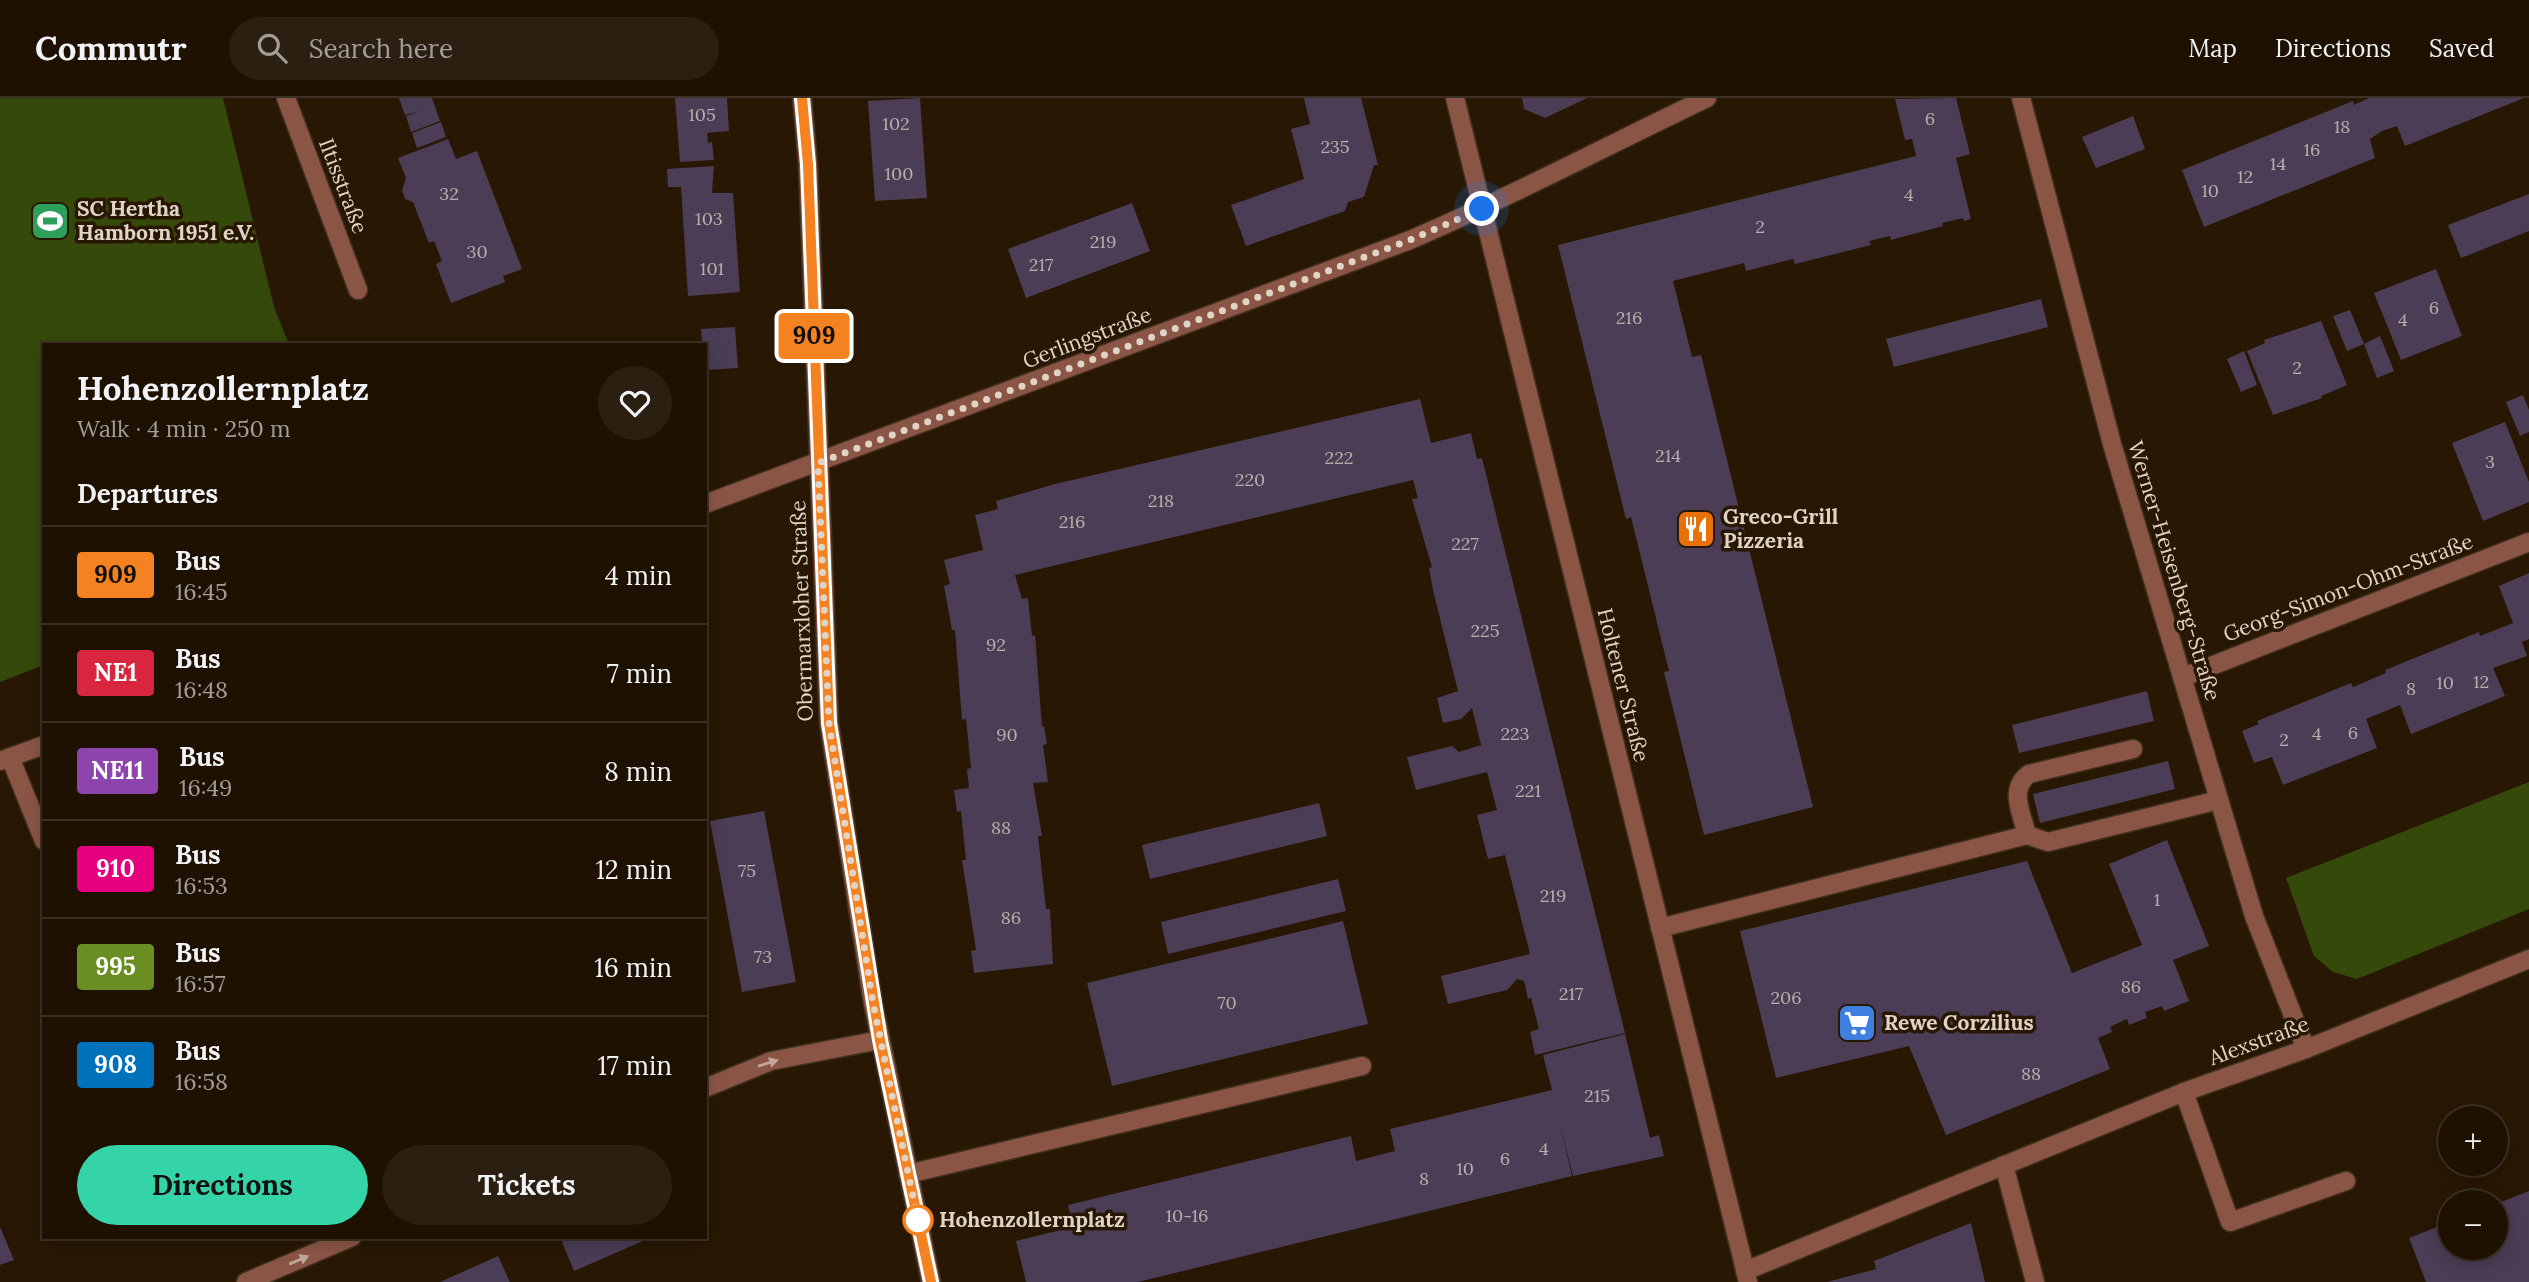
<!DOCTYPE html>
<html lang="en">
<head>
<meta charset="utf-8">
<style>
  body { margin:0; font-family:Lora,serif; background:#2b1f11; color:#f1f3f6; height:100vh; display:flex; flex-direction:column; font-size:26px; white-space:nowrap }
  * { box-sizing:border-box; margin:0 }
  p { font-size:23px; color:#a19d99 }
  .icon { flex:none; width:38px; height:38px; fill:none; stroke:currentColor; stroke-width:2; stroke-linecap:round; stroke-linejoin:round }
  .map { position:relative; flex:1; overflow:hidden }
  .sheet { position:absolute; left:42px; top:245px; width:665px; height:896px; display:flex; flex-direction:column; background:#1e1102; border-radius:0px; box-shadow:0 4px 18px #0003,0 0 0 2px #3c3124 }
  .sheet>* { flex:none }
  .badge { padding:0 14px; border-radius:5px; font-size:24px; line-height:46px }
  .controls { position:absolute; left:2438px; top:1008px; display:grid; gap:14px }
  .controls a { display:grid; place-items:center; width:70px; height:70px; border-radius:50%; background:#1e1102; box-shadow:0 4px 18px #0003,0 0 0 2px #3c3124; font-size:35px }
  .you { position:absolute; width:35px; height:35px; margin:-18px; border:5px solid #fff; border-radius:50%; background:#1a73e8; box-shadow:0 0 0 10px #1a73e833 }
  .map>.badge { position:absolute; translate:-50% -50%; box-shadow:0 0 0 4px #fff }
  h2 { padding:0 35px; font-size:26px; line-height:63px }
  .round { display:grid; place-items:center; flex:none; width:74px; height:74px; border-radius:37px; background:#2b1f11 }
  .summary { display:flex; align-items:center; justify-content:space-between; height:119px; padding:0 35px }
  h1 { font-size:33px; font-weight:800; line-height:52px }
  .button { display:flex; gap:14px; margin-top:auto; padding:14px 35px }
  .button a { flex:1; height:80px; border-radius:42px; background:#34d4a8; color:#111; font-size:28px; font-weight:800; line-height:80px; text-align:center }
  .button a+a { background:#2b1f11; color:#f1f3f6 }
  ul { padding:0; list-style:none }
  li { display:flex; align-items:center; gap:21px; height:98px; padding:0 35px; border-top:2px solid #3c3124 }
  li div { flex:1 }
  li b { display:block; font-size:26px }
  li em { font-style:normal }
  li .badge { min-width:77px; font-weight:700; text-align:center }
  header { display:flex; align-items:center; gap:42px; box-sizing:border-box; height:98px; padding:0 35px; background:#1e1102; border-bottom:2px solid #3c3124 }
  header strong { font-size:33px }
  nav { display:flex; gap:38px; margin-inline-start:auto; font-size:24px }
  .search { width:490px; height:63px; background:#2b1f11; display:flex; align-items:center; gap:18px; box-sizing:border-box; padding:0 24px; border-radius:38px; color:#a19d99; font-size:26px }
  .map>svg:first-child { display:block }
</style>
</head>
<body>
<header>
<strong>Commutr</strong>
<div class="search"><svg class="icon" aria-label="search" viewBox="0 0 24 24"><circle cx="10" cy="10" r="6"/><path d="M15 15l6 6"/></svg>Search here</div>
<nav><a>Map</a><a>Directions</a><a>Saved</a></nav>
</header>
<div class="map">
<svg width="2529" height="1184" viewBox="0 0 2529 1184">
  <rect width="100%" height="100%" fill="#281703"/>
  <g fill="#354a0a">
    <polygon points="0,0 223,0 274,209 289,247 44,247 44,567 0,584"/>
    <polygon points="2529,684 2529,811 2357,881 2333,874 2314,858 2286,780"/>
  </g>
  <g fill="#4a3d55">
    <polygon points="399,0 432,0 440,23 411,34 406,18 420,13 405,17"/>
    <polygon points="675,0 727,0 729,33 707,35 708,45 712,44 714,62 680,64"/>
    <polygon points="920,0 927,100 875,103 868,3"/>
    <polygon points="1304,0 1361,0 1378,67 1374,67 1364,99 1348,104 1345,113 1246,148 1231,107 1304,81 1291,31 1310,26"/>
    <polygon points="1522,0 1587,0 1545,20 1524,11"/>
    <polygon points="1956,0 1970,56 1956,60 1971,121 1964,123 1963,120 1942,125 1943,128 1891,142 1890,138 1869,143 1871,147 1795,166 1793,161 1746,173 1744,165 1673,183 1692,259 1701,257 1813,709 1704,737 1664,574 1669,573 1631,419 1626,421 1558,147 1916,58 1912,41 1905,42 1895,1"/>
    <polygon points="2369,0 2524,0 2405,48 2397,28 2382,33 2370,41 2375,60 2204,129 2182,72 2353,3 2354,7"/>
    <polygon points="2133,18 2145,51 2096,70 2082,39"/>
    <polygon points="441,24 446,39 417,50 412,35"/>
    <polygon points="448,41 456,61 477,53 522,171 503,178 505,184 451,205 436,166 442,163 434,143 429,145 413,104 405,101 402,92 406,80 398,60"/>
    <polygon points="714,68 712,95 733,95 740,194 688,198 681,89 668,89 667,71"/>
    <polygon points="2529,96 2529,133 2461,160 2448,127"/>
    <polygon points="1132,105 1150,153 1026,200 1008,151"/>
    <polygon points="2436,171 2462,238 2401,262 2374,195"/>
    <polygon points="2041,201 2048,229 1894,269 1886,241"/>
    <polygon points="2350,212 2364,246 2380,238 2394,273 2377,280 2364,246 2347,253 2333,218"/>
    <polygon points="2321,223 2347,287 2321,298 2322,300 2273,317 2247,253 2265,245 2264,242"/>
    <polygon points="735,229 738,270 705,272 705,247 702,247 701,231"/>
    <polygon points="2244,253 2257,287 2241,294 2227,261"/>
    <polygon points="2523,297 2529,312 2529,334 2520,338 2506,304"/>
    <polygon points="1420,301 1431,345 1471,335 1477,361 1482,360 1625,935 1535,957 1530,934 1539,931 1531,900 1528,901 1524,883 1517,881 1507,892 1448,906 1441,878 1530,856 1505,757 1488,761 1477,717 1497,712 1487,674 1416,692 1407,659 1452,648 1459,654 1481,647 1472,610 1461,621 1443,625 1437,600 1458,593 1433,492 1429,470 1432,469 1412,401 1418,400 1413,382 1015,477 1022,501 1028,500 1032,538 1035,537 1042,629 1044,628 1047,646 1043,647 1048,684 1033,685 1042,738 1038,738 1046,811 1050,811 1053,866 974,875 971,853 976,852 962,762 966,762 961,713 957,714 954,692 969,690 967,671 971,670 966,621 962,622 955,532 952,532 944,488 950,486 944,462 983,452 975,417 998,411 996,403 1055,386"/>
    <polygon points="2505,324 2529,384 2529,404 2483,423 2452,345"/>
    <polygon points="2529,475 2529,541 2522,544 2527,558 2493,570 2505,598 2411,636 2400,607 2366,621 2377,650 2283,687 2272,659 2254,665 2242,633 2259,626 2257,623 2351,585 2353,589 2386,575 2385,572 2479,534 2480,538 2513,525 2499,488"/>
    <polygon points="2147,593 2154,623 2019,655 2012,627"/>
    <polygon points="2168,663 2175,691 2040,725 2033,696"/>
    <polygon points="1319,705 1327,738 1150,781 1142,747"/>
    <polygon points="764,713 796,884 742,894 710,723"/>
    <polygon points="2167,742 2209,848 2173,862 2189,903 2164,913 2162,908 2145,914 2147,920 2129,927 2127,921 2110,929 2112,934 2098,940 2110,971 1946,1037 1909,948 1776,980 1740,833 2027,763 2072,875 2142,847 2109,766"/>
    <polygon points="1338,781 1346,813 1168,856 1161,824"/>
    <polygon points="1343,823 1368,926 1112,988 1087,885"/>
    <polygon points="1625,936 1650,1040 1659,1037 1664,1058 1573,1078 1560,1026 1572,1078 1138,1184 1026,1184 1016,1143 1073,1129 1068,1107 1351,1038 1356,1063 1395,1053 1390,1031 1552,992 1543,957"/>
    <polygon points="2529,1093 2529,1184 2426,1184 2409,1140 2450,1124 2450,1150 2496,1150 2496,1106"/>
    <polygon points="1971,1125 1985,1184 1827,1184 1876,1171 1874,1163"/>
    <polygon points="0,1129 14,1162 0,1167"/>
    <polygon points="560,1139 652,1139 574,1173"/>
    <polygon points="498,1158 510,1184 440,1184"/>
  </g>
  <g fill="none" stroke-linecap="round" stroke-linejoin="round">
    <defs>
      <g id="minor">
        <polyline points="286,0 358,192"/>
        <polyline points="802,0 808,66 829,625 873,905 931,1184"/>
        <polyline points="1455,0 1748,1184"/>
        <polyline points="2021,0 2112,346 2254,818 2306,951"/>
        <path d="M 705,406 L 1410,142 C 1511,99 1608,47 1707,0"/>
        <polyline points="2183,579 2529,444"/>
        <path d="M 2133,651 L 2029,676 C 2008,691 2022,716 2027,737 L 2048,744 L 2219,702"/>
        <polyline points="10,659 44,743"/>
        <polyline points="0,663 44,647"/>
        <polyline points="1660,830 2027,737"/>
        <polyline points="705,990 771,963 880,942"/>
        <polyline points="2184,994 2230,1124 2346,1083"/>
        <polyline points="2004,1067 2035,1184"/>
        <polyline points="908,1076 1362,968"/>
        <polyline points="1745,1173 2184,994 2306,951 2529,861"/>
        <polyline points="246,1184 352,1139"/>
      </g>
    </defs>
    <use href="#minor" stroke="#42311e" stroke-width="21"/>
    <use href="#minor" stroke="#8b5546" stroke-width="18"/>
  </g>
  <defs><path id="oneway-solid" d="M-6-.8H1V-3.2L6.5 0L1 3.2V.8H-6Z" transform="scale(1.75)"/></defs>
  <g fill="#c2a89a">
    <use href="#oneway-solid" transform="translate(768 965) rotate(-18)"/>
    <use href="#oneway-solid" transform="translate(299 1162) rotate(-23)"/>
  </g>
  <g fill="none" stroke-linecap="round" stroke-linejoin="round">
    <defs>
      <polyline id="line" points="802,0 808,66 829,625 880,942 931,1184"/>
    </defs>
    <use href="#line" stroke="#fff" stroke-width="16"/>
    <use href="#line" stroke="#f58220" stroke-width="10"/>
    <polyline stroke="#e0d4c7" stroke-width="7" stroke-dasharray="0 12.6" points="918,1122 919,1128 873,905 829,625 818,365 1410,142 1482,111"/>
  </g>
  <defs>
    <symbol id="stadium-square" viewBox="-11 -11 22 22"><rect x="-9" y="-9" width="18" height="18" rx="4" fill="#2e9e5b" stroke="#281703"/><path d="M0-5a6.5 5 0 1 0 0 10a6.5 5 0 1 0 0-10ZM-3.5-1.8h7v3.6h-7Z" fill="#fff"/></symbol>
    <symbol id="restaurant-square" viewBox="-11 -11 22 22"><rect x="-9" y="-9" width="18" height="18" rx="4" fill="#e8710a" stroke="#281703"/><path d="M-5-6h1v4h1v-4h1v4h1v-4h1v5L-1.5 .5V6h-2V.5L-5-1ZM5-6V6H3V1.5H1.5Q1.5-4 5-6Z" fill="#fff"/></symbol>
    <symbol id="supermarket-square" viewBox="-11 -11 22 22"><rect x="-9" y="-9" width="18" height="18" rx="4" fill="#3f7fe0" stroke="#281703"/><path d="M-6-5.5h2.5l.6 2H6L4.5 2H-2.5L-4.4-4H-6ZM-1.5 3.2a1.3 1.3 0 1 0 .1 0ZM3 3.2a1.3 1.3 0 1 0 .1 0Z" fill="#fff"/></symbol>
  </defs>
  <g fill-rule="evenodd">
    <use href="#stadium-square" x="28" y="101" width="44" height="44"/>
    <use href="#restaurant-square" x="1674" y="409" width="44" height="44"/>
    <use href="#supermarket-square" x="1835" y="903" width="44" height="44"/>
  </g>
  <circle fill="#fff" stroke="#f58220" stroke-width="3.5" cx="918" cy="1122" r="14"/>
  <g text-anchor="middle" stroke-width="7" stroke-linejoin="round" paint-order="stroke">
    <g font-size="18" fill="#baaeaa">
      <text x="702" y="23">105</text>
      <text x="1930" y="27">6</text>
      <text x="896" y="32">102</text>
      <text x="2342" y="35">18</text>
      <text x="1335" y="55">235</text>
      <text x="2312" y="58">16</text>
      <text x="2278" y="72">14</text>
      <text x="899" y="82">100</text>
      <text x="2245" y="85">12</text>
      <text x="2210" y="99">10</text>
      <text x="449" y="102">32</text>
      <text x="1909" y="103">4</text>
      <text x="709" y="127">103</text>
      <text x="1760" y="135">2</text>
      <text x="1103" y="150">219</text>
      <text x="477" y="160">30</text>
      <text x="1041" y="173">217</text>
      <text x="712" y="177">101</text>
      <text x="2434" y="216">6</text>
      <text x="1629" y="226">216</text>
      <text x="2403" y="228">4</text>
      <text x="2297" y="276">2</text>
      <text x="1668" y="364">214</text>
      <text x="1339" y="366">222</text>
      <text x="2490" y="370">3</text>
      <text x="1250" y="388">220</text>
      <text x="1161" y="409">218</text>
      <text x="1072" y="430">216</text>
      <text x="1465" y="452">227</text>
      <text x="1485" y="539">225</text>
      <text x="996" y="553">92</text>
      <text x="2481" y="590">12</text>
      <text x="2445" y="591">10</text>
      <text x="2411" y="597">8</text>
      <text x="2353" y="641">6</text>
      <text x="1515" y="642">223</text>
      <text x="2317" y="642">4</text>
      <text x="1007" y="643">90</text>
      <text x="2284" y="648">2</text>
      <text x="1528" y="699">221</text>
      <text x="1001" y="736">88</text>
      <text x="747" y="779">75</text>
      <text x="1553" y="804">219</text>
      <text x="2157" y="808">1</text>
      <text x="1011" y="826">86</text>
      <text x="763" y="865">73</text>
      <text x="2131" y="895">86</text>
      <text x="1571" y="902">217</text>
      <text x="1786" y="906">206</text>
      <text x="1227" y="911">70</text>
      <text x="2031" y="982">88</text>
      <text x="1597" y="1004">215</text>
      <text x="1544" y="1057">4</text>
      <text x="1505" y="1067">6</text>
      <text x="1465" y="1077">10</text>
      <text x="1424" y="1087">8</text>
      <text x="1187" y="1124">10-16</text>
    </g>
    <g font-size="21" fill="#e0d4c7" stroke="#281703">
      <text transform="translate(343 88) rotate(69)" y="7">Iltisstraße</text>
      <text transform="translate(1087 240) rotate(-21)" y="7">Gerlingstraße</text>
      <text transform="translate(2174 473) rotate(73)" y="7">Werner-Heisenberg-Straße</text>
      <text transform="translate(2348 490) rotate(-21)" y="7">Georg-Simon-Ohm-Straße</text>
      <text transform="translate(802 513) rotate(-92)" y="7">Obermarxloher Straße</text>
      <text transform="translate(1623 587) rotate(76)" y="7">Holtener Straße</text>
      <text transform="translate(2259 943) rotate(-20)" y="7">Alexstraße</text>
    </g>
    <g font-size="21" font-weight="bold" fill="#e0d4c7" stroke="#281703" text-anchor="start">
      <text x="77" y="118">SC Hertha<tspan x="77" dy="24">Hamborn 1951 e.V.</tspan></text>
      <text x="1723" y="426">Greco-Grill<tspan x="1723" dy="24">Pizzeria</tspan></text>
      <text x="1884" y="932">Rewe Corzilius</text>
    </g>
    <g font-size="21" font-weight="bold" fill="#e0d4c7" stroke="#281703" text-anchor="start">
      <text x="939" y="1129">Hohenzollernplatz</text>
    </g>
  </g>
</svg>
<div class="controls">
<a>+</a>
<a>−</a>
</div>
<div class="you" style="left:1482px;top:111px"></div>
<b class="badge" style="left:814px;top:238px;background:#f58220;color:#111">909</b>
<section class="sheet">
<div class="summary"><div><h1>Hohenzollernplatz</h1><p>Walk · 4 min · 250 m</p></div><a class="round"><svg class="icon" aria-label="heart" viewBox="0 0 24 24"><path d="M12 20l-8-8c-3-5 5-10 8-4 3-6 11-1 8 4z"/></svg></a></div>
<h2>Departures</h2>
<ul>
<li><span class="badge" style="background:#f58220;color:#111">909</span><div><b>Bus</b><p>16:45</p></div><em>4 min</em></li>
<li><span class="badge" style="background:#d7263d;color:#fff">NE1</span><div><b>Bus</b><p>16:48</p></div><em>7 min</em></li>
<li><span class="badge" style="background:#8e44ad;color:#fff">NE11</span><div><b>Bus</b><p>16:49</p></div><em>8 min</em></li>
<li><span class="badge" style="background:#e6007e;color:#fff">910</span><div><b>Bus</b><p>16:53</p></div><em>12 min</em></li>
<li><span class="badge" style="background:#6b8e23;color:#fff">995</span><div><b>Bus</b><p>16:57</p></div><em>16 min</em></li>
<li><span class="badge" style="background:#0072bc;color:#fff">908</span><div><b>Bus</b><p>16:58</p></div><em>17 min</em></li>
</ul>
<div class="button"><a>Directions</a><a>Tickets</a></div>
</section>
</div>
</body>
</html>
